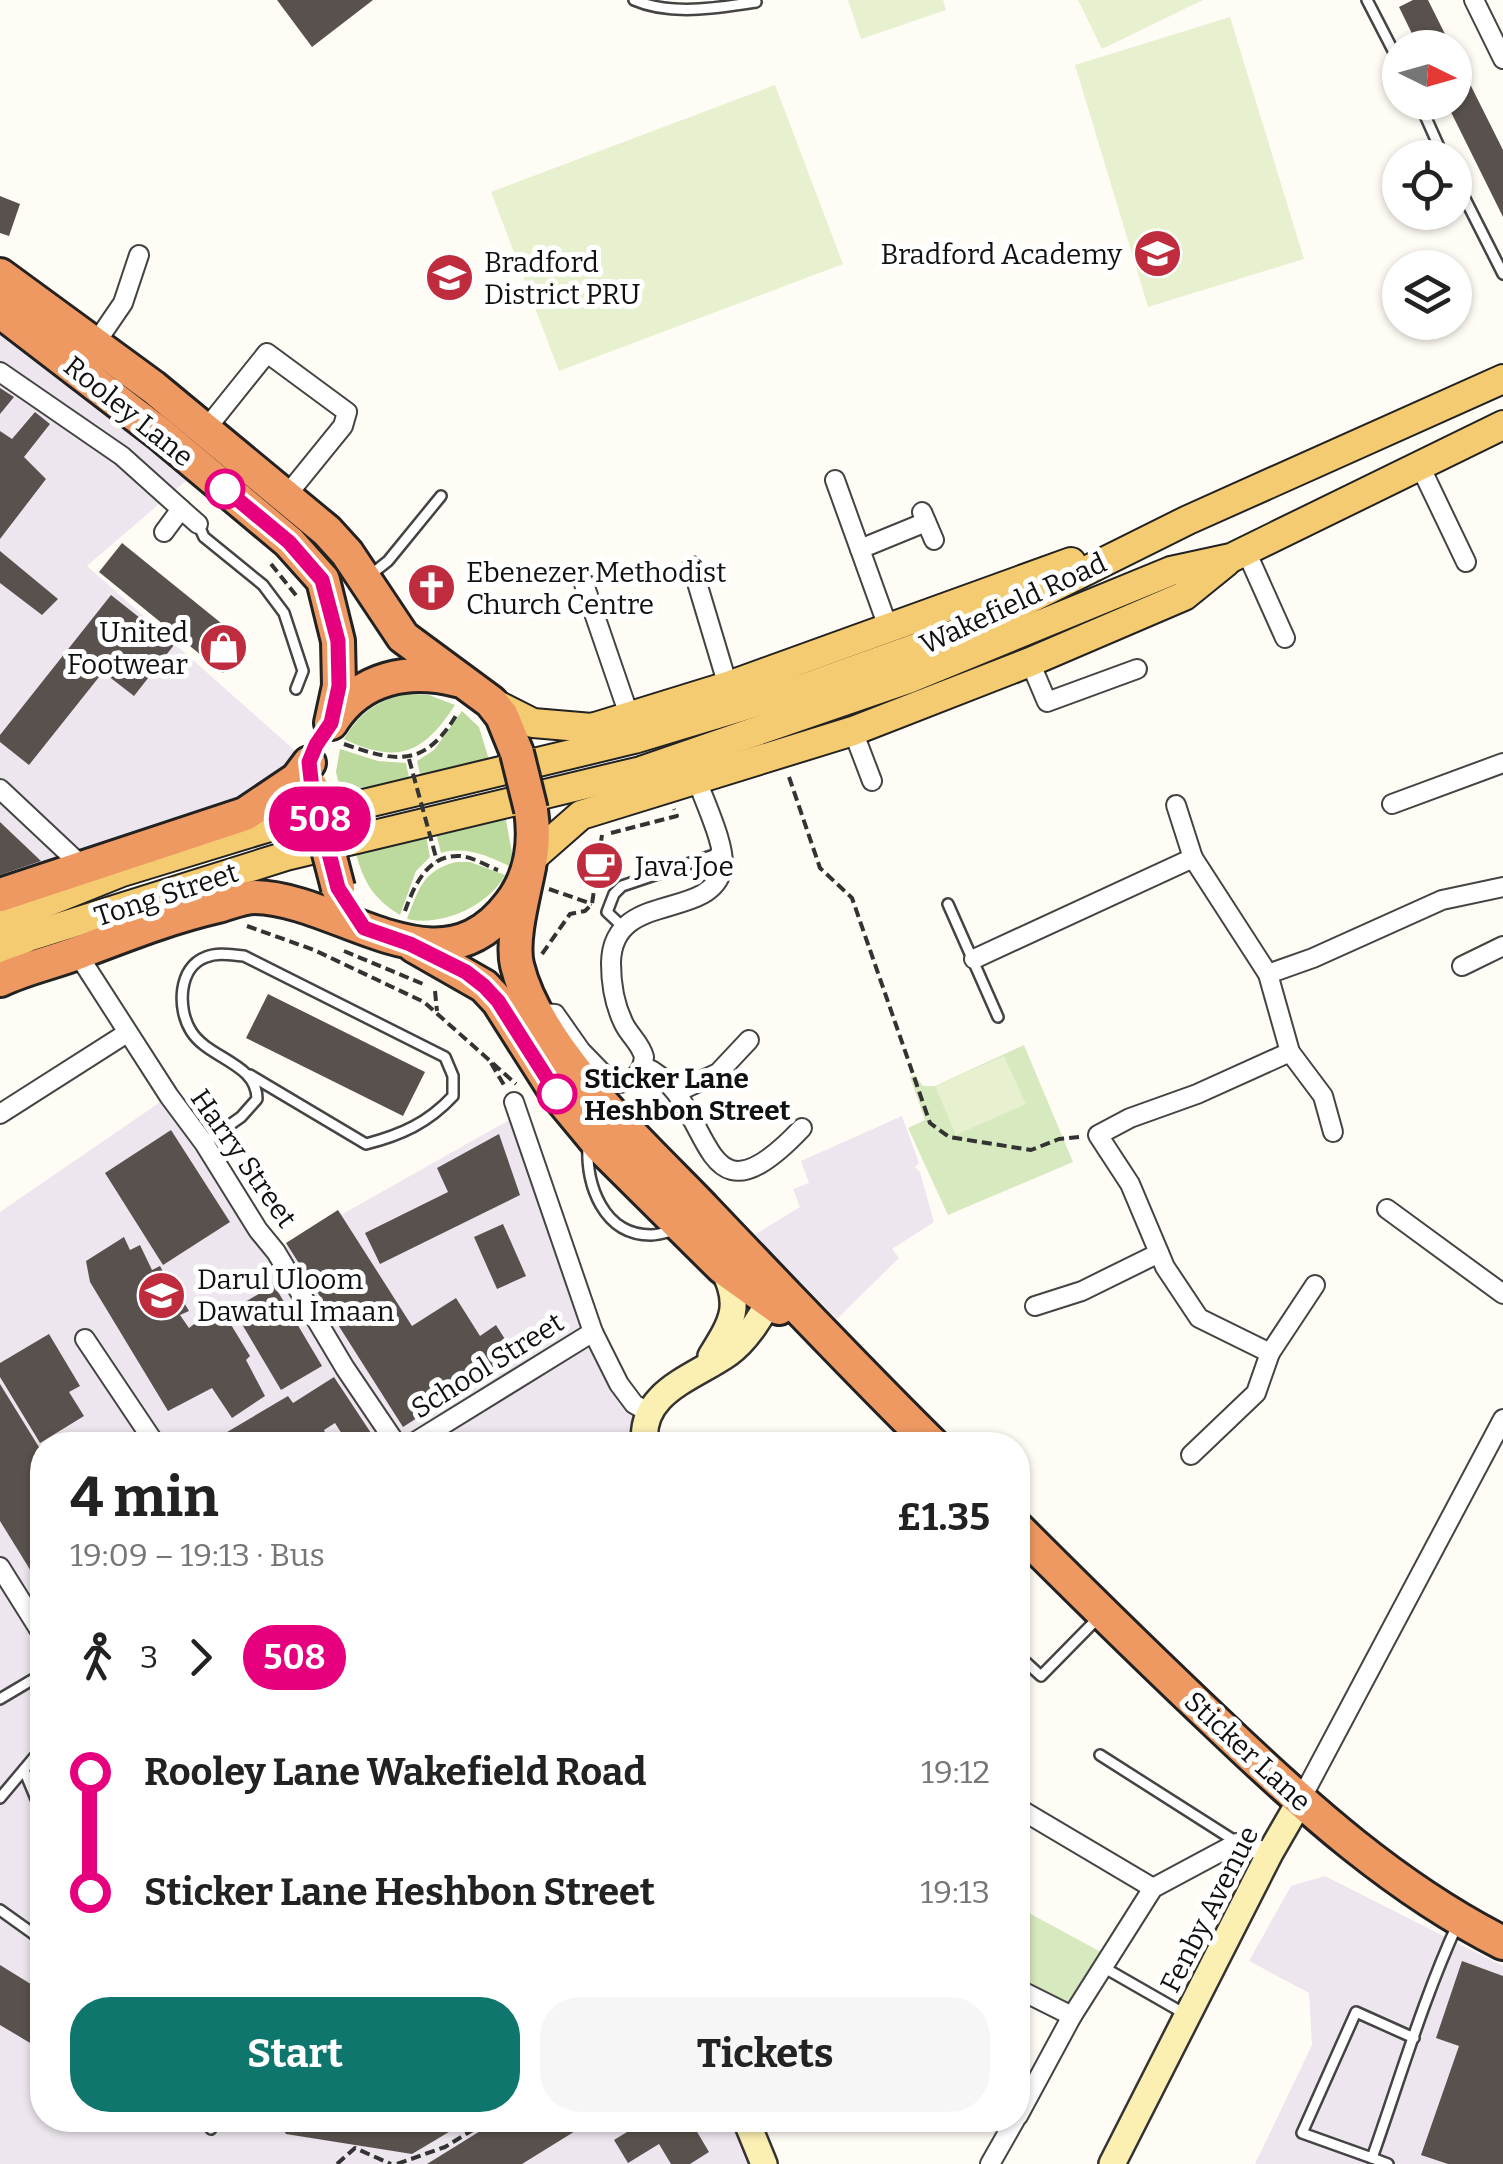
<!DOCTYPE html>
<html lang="en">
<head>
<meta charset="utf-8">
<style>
  body { margin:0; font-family:Bitter,serif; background:#f6f6f6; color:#222; height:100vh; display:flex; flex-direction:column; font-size:38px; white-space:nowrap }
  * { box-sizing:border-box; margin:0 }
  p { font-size:32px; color:#767676 }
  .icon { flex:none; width:55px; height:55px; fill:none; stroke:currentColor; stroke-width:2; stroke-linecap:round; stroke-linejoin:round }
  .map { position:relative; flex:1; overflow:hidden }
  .sheet { position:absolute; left:30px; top:1432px; width:1000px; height:700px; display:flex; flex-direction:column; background:#fff; border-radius:40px; box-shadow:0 2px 8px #0004 }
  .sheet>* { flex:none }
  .badge { padding:0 20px; border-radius:32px; font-size:35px; line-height:65px }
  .needle { width:65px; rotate:95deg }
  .controls { position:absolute; left:1382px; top:30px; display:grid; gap:20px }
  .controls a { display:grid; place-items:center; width:90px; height:90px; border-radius:50%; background:#fff; box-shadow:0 2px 8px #0004; font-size:50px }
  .map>.badge { position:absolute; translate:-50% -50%; box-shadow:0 0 0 5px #fff }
  .legs { display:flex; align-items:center; gap:15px; height:110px; padding:0 40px; font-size:32px }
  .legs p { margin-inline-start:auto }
  .head { display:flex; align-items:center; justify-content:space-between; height:170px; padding:0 40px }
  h1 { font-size:55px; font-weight:700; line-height:75px }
  .cta { display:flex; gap:20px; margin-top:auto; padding:20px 40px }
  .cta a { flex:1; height:115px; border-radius:40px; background:#0f766e; color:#fff; font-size:40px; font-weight:700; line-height:115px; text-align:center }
  .cta a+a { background:#f6f6f6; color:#222 }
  ul { padding:0 40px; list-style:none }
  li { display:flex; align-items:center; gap:35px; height:120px; font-size:38px }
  li i { display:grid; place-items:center; width:15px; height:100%; margin:0 12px; background:currentColor }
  li i::after { content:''; width:25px; height:25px; margin:-12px; border:8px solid; border-radius:50%; background:#fff }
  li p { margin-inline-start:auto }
  li:first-child i { background:linear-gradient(#0000 50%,currentColor 0) }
  li:last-child i { background:linear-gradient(currentColor 50%,#0000 0) }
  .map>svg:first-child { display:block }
</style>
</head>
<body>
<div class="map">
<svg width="1503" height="2164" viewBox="0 0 1503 2164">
  <rect width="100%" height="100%" fill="#fffcf5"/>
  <g fill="#ede6ee">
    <polygon points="0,325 187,480 87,566 309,763 297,779 0,895"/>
    <polygon points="169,1096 277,1251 518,1115 559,1240 634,1404 645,1445 42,1445 42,2120 746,2120 764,2164 0,2164 0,1212"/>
    <polygon points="902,1116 919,1163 915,1167 920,1172 934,1222 892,1249 899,1258 837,1319 754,1235 800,1207 793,1189 809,1183 801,1161"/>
    <polygon points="1325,1876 1503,1966 1503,2164 1255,2164 1312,2045 1309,1993 1249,1961 1291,1886"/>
  </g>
  <g fill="#d7e9be">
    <polygon points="1024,1045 1073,1162 948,1215 908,1128 925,1120 910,1077 915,1075 923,1086 935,1086"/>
    <polygon points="1018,1907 1110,1957 1072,2016 1018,1989"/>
  </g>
  <g fill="#bdda9e">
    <path d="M 410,694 L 429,695 L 455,705 C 424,753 398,765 344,739 C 360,712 379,699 410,694 Z"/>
    <polygon points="462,711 479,727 489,760 421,779 417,761 434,750"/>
    <polygon points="340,749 378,761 406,763 410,782 342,797 336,772"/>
    <path d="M 505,815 L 512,853 L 509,866 C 486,855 465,846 441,853 L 436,833 Z"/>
    <path d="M 426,836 L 430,857 L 416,871 L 400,915 C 374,899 364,883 356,854 Z"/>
    <path d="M 456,862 L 470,862 L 505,875 C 489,906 441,927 407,919 C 419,889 422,871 456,862 Z"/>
  </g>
  <g fill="#e7f1d0">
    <polygon points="848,0 943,0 946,10 861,39"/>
    <polygon points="1078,0 1203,0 1102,49"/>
    <polygon points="1230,17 1304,259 1148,307 1075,65"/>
    <polygon points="775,85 843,264 559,371 491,192"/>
    <polygon points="1004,1056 1026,1104 956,1135 935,1086"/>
  </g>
  <g fill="#59514d">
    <polygon points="277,0 373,0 312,47"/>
    <polygon points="1413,0 1428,0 1452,48 1419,48 1399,7"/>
    <polygon points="1455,54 1503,150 1503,217 1446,102 1455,102"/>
    <polygon points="0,196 20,204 9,236 0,233"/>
    <polygon points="0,388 14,397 0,414"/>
    <polygon points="35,412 50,424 24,457 46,479 0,539 0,431 12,439"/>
    <polygon points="122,543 247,644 223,673 99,572"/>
    <polygon points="0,551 58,599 42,615 0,583"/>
    <polygon points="111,595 174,645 134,696 103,672 29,765 0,742 0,735"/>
    <polygon points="0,822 41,861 0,875"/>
    <polygon points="268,994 425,1072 403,1116 246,1038"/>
    <polygon points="171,1130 230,1222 163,1265 105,1173"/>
    <polygon points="499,1134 520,1195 380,1264 365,1233 448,1192 437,1168"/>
    <polygon points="338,1210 412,1326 456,1298 480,1336 496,1325 515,1355 403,1427 286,1243"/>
    <polygon points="503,1224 526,1276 497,1289 474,1237"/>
    <polygon points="124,1237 130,1250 140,1245 152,1270 160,1266 169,1283 164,1289 172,1298 179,1294 189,1311 180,1315 189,1328 219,1305 250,1356 246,1360 265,1396 232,1418 212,1388 168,1411 90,1282 86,1261"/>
    <polygon points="274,1285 322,1366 281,1390 233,1309"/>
    <polygon points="49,1334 80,1386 69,1392 84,1416 40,1443 0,1377 0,1363"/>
    <polygon points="334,1377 371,1433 356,1445 349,1445 335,1423 324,1430 327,1438 316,1445 205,1445 288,1396 293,1403"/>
    <polygon points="0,1384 42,1452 42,1589 0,1521"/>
    <polygon points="1462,1961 1503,1976 1503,2164 1448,2164 1421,2155 1459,2046 1436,2038"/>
    <polygon points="0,1965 42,1991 42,2050 0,2025"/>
    <polygon points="277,2120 469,2120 412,2154 286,2134"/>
    <polygon points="498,2120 593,2120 522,2164 427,2164"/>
    <polygon points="619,2120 690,2120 709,2152 690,2164 671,2164 659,2144 628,2163 614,2140 627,2132"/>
  </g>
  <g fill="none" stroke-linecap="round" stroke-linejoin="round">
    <defs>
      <g id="lane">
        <path d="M 634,0 C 670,16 718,8 756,2"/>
        <polyline points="1367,0 1400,64"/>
        <polyline points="1419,102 1444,158"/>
        <polyline points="1455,179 1503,274"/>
        <polyline points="198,524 204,537 263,585 284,613 303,671 296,689"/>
        <polyline points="369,576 388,561 441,496"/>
        <polyline points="948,904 998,1017"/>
        <polyline points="624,928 607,912 614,894 622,886 714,855 718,849"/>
        <path d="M 204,1143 L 241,1117 L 257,1099 C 257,1063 208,1059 191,1031 C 177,1009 178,967 206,957 C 218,952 231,955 244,956 L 445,1057 L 453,1076 L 453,1096 C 428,1123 401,1135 366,1144 L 250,1075"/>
        <path d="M 588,1145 C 586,1185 603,1235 651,1235 C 658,1235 668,1232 675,1230"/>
        <polyline points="1018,1655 1041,1676 1097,1619"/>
        <polyline points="0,1699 42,1674"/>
        <polyline points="1100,1755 1235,1841"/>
        <polyline points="24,1770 42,1813"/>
        <polyline points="0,1798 42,1748"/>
        <polyline points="0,1910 42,1940"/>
        <polyline points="1103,1967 1185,2014"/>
        <path d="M 1414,2038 L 1356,2012 L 1302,2133 L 1372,2158 C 1400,2079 1423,1999 1458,1923"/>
        <polyline points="207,2120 211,2129"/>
        <polyline points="1372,2158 1388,2164"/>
      </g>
      <g id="street">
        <polyline points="1474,0 1503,59"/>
        <polyline points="95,344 123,303 139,255"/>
        <polyline points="0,372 122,456 181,509"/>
        <polyline points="206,429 267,353 347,412 343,426 287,495"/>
        <polyline points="1420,466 1466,562"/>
        <polyline points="835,480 888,627"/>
        <polyline points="922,512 934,540"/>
        <polyline points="164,532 181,509 198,524"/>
        <polyline points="860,549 926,522"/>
        <polyline points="1246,551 1285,638"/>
        <polyline points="692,566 728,686"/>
        <polyline points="583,581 630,718"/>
        <polyline points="1030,662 1047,702 1137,669"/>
        <polyline points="853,731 872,781"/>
        <polyline points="0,789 82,866"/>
        <polyline points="1392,804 1503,763"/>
        <polyline points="1176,805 1193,858"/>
        <polyline points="77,953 169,1096 204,1143 258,1230 276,1252 345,1368 397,1445"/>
        <polyline points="974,959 1193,858 1268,974"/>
        <polyline points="1462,966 1503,946"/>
        <path d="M 543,1013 L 555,1014 L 581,1051 L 612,1083 C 630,1084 642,1076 644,1057 C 641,1044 630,1036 624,1024 C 615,1006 611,983 611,963 C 612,890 709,921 722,870 C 728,850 704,801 697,780"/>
        <polyline points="1290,1052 1323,1096 1333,1132"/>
        <path d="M 643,1066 C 717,1096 694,1242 802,1128"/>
        <polyline points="677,1092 718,1073 749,1040"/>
        <polyline points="514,1102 593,1332 619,1384 634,1404 648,1412"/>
        <polyline points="0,1114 127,1033"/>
        <polyline points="1387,1209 1503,1294"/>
        <polyline points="1315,1285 1270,1353 1199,1318 1165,1267 1130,1184 1098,1135 1130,1118 1197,1094 1290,1052 1268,974 1313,958 1442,900 1503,887"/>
        <polyline points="1035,1306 1082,1291 1159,1253"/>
        <polyline points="85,1339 156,1445"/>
        <polyline points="410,1445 593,1332"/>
        <polyline points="1191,1455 1256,1393 1270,1353"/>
        <polyline points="0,1567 42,1634"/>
        <polyline points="1300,1801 1503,1419"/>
        <polyline points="1018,1808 1153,1888"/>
        <polyline points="1018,1989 1072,2016"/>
        <polyline points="1018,2116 1072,2016 1153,1888 1237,1843 1270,1853"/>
        <polyline points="990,2164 1015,2120"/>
      </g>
      <g id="secondary">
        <path d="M 711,1356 C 732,1322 743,1305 722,1267"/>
        <path d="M 645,1445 C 638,1392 694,1378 729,1353 C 750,1338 764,1310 777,1289"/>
        <polyline points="746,2120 764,2164"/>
        <polyline points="1112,2164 1270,1853 1300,1801"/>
      </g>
      <g id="primary">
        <polyline points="491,702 533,723 592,728 728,686 1071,562"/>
        <polyline points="532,858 581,815 853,731 1030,662 1184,596 1226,562"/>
        <polyline points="0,921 122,872 276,825 634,739 807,687 969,629 1188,520 1503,379"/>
        <polyline points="0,950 28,937 286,856 641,771 908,679 1171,571 1231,558 1503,425"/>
      </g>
      <g id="highway">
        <polyline points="0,275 153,387 327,531 347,553 403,637 491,702 502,716 517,753"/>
        <polyline points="0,311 160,434 289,542 323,580 338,641 339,686 331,723"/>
        <path d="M 333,720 C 361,677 409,668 457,680"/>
        <path d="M 529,867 C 524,894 511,939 517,965 C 538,1052 645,1147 705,1210 C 780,1289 855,1368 933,1445"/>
        <polyline points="0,895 245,814 297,779 309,763"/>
        <polyline points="414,946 484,986 498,1001 557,1094 601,1147 722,1267 779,1308"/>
        <path d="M 0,980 C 25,968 54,962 80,952 C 125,935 170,917 218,906 C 229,903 243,897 255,897 C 341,899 439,998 510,904 C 531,877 536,844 531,810"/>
        <path d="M 1018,1529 C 1084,1595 1151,1661 1220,1726 C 1306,1808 1396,1889 1503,1943"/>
      </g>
    </defs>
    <use href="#lane" stroke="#444" stroke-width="14"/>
    <use href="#street" stroke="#444" stroke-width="22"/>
    <use href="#secondary" stroke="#333" stroke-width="30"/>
    <use href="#primary" stroke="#222" stroke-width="32"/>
    <use href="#highway" stroke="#222" stroke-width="38"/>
    <g stroke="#333" stroke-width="4" stroke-dasharray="10 5" stroke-linecap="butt">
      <polyline points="271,564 299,599"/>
      <path d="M 344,744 C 398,763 425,767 457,714"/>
      <polyline points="789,777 820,868 852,898 930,1123 949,1137 1031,1150 1059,1139 1079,1137"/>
      <polyline points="611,833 677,816 674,809"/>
      <polyline points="549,889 592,904"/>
      <path d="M 405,911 C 414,886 427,855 459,856 C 471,856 487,866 498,870"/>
      <polyline points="247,926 314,950 424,1002 516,1084"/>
      <polyline points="344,951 423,984"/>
      <polyline points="542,954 570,914 585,911 592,904 602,835"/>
      <polyline points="435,991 437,1011"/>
      <polyline points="491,1063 504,1085"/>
      <polyline points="337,2164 355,2148 391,2164"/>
      <polyline points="397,2164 445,2147 489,2120"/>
    </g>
    <use href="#lane" stroke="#fff" stroke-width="9"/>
    <use href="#street" stroke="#fff" stroke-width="18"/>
    <use href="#secondary" stroke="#fcefb2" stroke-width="25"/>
    <use href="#primary" stroke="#f4cb70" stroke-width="28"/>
    <use href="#highway" stroke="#ef9962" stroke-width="32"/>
    <defs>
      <g id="highway-bridge">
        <polyline points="517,753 531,810"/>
        <polyline points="312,788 338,888"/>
      </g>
    </defs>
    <use href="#highway-bridge" stroke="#222" stroke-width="38" stroke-linecap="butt"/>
    <polyline stroke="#333" stroke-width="4" stroke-dasharray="10 5" stroke-linecap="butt" points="409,759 437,861"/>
    <use href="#highway-bridge" stroke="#ef9962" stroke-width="32"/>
  </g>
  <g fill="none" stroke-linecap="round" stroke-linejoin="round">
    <defs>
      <polyline id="line-1" points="225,489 289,542 322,580 338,641 339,686 331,723 316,745 309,762 312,788 338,888 364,928 410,944 466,972 484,986 498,1001 557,1094"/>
    </defs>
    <use href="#line-1" stroke="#fff" stroke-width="22"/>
    <use href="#line-1" stroke="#e6007e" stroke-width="15"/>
  </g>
  <defs>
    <symbol id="school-disc" viewBox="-11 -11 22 22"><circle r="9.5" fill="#be2c3d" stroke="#fff"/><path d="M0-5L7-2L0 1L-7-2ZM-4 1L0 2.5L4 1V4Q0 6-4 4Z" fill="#fff"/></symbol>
    <symbol id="church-disc" viewBox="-11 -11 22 22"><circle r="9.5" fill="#be2c3d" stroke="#fff"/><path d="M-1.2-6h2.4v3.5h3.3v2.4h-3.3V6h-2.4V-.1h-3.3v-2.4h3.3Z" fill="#fff"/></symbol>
    <symbol id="shop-disc" viewBox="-11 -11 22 22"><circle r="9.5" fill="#be2c3d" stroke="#fff"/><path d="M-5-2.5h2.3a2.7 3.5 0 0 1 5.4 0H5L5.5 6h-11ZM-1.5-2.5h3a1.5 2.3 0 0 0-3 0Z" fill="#fff"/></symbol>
    <symbol id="cafe-disc" viewBox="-11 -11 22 22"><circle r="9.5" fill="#be2c3d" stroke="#fff"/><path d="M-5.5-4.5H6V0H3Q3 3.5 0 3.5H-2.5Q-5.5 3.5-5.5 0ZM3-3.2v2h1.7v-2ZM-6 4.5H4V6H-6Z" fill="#fff"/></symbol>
  </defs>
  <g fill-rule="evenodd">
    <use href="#school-disc" x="1130" y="226" width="55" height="55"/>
    <use href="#school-disc" x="422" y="250" width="55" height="55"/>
    <use href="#church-disc" x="404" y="560" width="55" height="55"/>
    <use href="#shop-disc" x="196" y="620" width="55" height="55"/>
    <use href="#cafe-disc" x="572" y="838" width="55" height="55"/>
    <use href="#school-disc" x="134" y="1268" width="55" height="55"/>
  </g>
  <g fill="#fff" stroke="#e6007e" stroke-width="5">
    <circle cx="225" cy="489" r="18"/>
    <circle cx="557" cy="1094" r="18"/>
  </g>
  <g text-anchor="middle" stroke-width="10" stroke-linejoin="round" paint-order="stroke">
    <g font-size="28" fill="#111" stroke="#fff" text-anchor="start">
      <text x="1122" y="264" text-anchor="end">Bradford Academy</text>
      <text x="484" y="272">Bradford<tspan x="484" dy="32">District PRU</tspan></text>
      <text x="466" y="582">Ebenezer Methodist<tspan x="466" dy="32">Church Centre</tspan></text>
      <text x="188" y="642" text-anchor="end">United<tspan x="188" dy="32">Footwear</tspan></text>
      <text x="635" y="876">Java Joe</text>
      <text x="197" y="1289">Darul Uloom<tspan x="197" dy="32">Dawatul Imaan</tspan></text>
    </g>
    <g font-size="28" fill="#111" stroke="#fff">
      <text transform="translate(129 411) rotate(39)" y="10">Rooley Lane</text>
      <text transform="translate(1013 603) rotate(-25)" y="10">Wakefield Road</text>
      <text transform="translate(166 894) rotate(-18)" y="10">Tong Street</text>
      <text transform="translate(244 1158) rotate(55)" y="10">Harry Street</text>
      <text transform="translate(487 1365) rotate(-32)" y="10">School Street</text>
      <text transform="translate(1248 1751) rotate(43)" y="10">Sticker Lane</text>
      <text transform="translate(1209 1909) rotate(-63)" y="10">Fenby Avenue</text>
    </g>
    <g font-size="28" font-weight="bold" fill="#111" stroke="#fff" text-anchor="start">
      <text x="584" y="1088">Sticker Lane<tspan x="584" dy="32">Heshbon Street</tspan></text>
    </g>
  </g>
</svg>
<div class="controls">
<a><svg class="needle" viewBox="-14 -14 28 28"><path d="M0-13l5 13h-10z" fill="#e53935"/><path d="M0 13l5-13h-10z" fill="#767676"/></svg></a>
<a><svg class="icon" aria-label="locate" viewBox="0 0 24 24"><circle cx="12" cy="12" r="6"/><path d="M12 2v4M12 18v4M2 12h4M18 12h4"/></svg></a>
<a><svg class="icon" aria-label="layers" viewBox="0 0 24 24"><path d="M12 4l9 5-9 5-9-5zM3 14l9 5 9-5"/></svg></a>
</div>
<b class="badge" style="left:320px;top:819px;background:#e6007e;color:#fff">508</b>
<section class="sheet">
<div class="head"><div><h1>4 min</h1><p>19:09 – 19:13 · Bus</p></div><b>£1.35</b></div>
<div class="legs"><svg class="icon" aria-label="walk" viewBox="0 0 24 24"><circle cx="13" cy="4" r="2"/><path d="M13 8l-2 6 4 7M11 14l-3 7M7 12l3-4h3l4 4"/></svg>3<svg class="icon" aria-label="forward" viewBox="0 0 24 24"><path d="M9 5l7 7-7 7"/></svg><b class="badge" style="background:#e6007e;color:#fff">508</b></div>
<ul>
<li><i style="color:#e6007e"></i><b>Rooley Lane Wakefield Road</b><p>19:12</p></li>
<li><i style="color:#e6007e"></i><b>Sticker Lane Heshbon Street</b><p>19:13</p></li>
</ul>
<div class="cta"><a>Start</a><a>Tickets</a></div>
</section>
</div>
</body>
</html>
